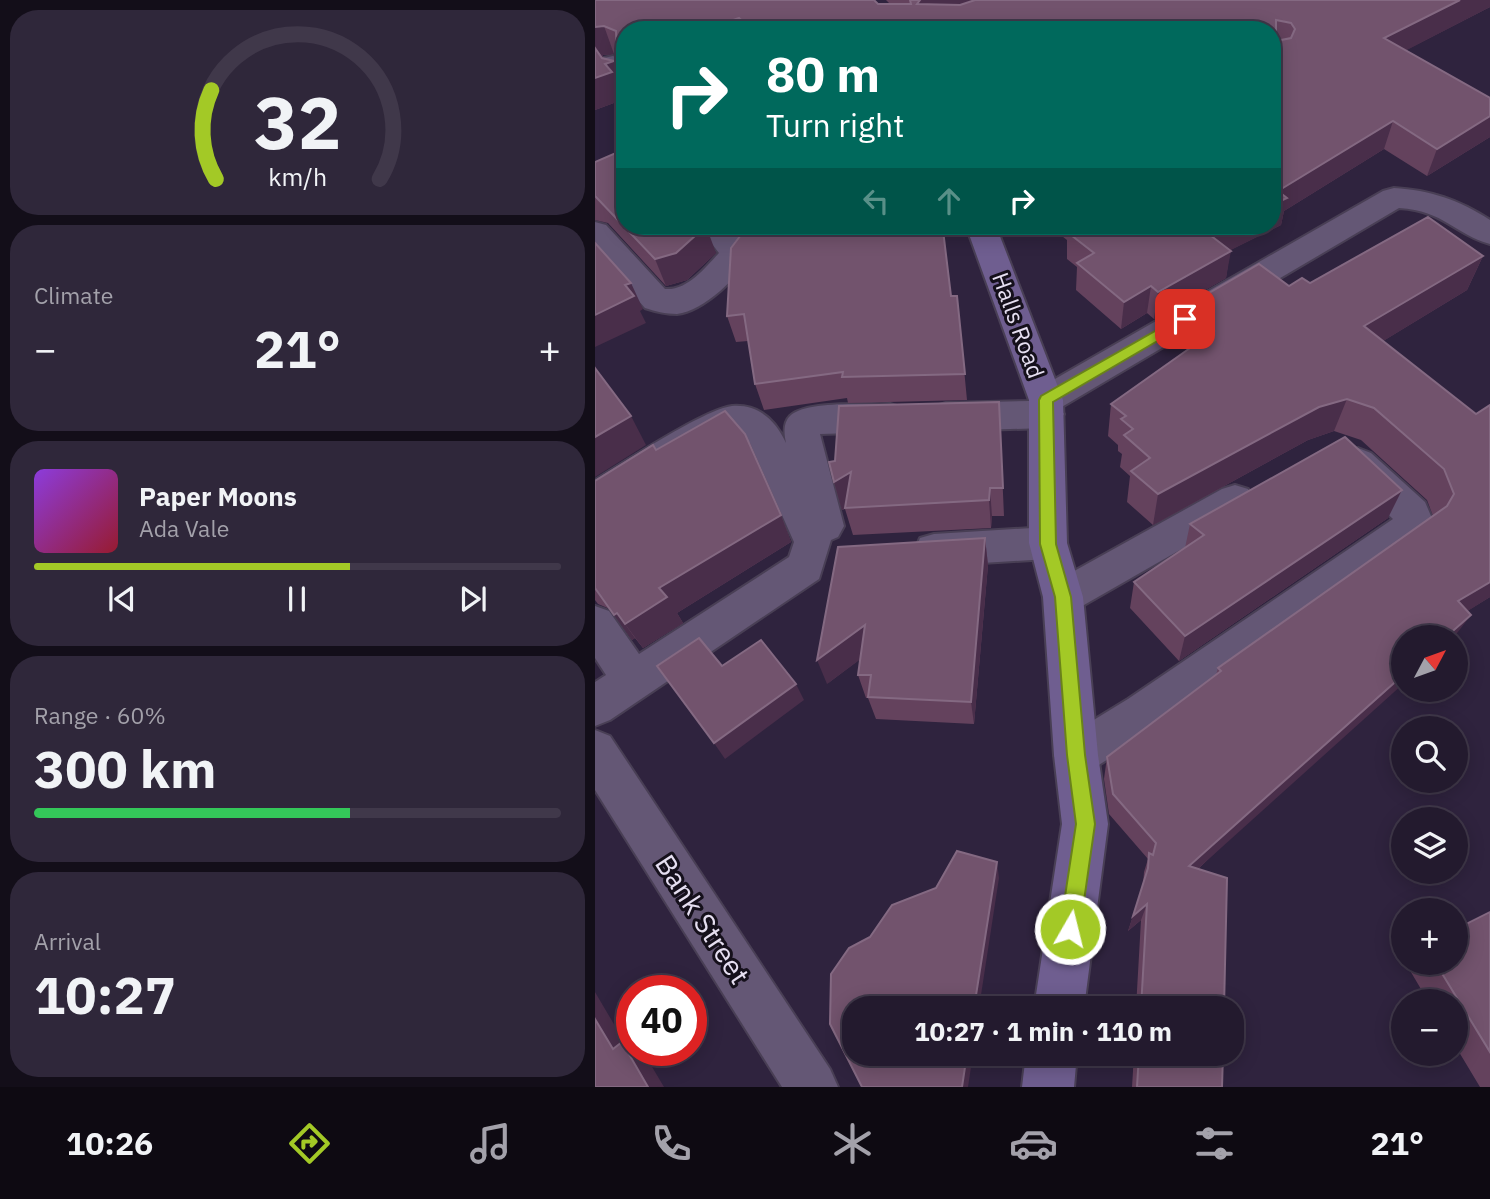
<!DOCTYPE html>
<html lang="en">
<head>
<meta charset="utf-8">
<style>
  :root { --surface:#231a2e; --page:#2f273a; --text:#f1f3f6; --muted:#a3a1aa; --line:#40384a; --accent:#a3c926 }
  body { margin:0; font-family:"IBM Plex Sans",sans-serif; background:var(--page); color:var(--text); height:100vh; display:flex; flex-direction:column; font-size:26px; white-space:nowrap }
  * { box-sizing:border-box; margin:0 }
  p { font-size:23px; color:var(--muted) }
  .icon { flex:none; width:38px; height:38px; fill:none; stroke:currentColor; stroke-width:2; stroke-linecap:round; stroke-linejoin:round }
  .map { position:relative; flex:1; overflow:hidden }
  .sheet { display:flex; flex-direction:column; gap:10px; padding:10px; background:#130e19; width:595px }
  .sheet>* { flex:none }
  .top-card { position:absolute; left:21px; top:21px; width:665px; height:214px; border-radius:28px; box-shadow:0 4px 18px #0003,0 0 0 2px var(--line); background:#00695c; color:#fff; overflow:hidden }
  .needle { width:46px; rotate:49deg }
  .controls { position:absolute; left:796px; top:625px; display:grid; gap:14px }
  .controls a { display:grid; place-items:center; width:77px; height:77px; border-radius:50%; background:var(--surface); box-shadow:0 4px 18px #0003,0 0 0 2px var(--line); font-size:35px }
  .speed { position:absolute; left:21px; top:975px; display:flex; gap:14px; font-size:35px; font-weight:700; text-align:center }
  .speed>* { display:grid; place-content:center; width:91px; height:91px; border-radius:50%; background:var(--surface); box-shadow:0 4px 18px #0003,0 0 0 2px var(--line); line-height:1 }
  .speed .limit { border:10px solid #d22; background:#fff; color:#111 }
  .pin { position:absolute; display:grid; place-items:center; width:60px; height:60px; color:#fff; margin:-30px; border-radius:14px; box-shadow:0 4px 10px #0006 }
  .me { position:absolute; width:77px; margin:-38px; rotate:8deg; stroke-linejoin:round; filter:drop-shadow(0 0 5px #0008) }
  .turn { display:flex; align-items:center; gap:24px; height:147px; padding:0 35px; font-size:32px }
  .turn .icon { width:91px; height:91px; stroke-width:2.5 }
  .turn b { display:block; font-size:49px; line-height:60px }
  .lanes { display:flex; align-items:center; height:66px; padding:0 35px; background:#0003; justify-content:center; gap:35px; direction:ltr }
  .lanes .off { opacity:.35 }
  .big { font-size:52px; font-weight:800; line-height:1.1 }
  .sheet .widget { flex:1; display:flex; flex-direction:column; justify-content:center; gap:10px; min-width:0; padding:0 24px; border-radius:28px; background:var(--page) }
  .sheet .dial { align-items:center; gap:0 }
  .dial svg { height:182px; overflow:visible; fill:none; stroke:var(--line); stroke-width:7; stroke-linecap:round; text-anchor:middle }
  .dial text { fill:var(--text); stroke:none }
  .song { display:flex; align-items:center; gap:21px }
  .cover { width:84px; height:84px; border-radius:10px; background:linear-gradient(135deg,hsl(270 70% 55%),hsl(350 70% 35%)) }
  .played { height:7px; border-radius:4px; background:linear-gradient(90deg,var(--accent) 60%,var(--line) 60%) }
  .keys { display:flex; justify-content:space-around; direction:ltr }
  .heat { display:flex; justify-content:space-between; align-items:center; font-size:38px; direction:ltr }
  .charge { height:10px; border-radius:5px; background:linear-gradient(90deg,#34c759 60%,var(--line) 0) }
  .trip { position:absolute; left:247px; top:996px; width:402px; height:70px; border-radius:28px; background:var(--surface); box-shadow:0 4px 18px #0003,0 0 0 2px var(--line); font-weight:800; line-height:70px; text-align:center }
  .tab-bar { display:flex; height:112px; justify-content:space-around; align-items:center; background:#0e0a12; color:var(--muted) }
  .tab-bar .icon { width:49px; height:49px }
  .tab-bar .active { color:var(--accent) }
  .tab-bar b { font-size:32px; color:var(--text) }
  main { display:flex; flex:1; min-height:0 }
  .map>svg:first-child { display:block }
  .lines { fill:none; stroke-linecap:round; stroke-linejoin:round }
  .street-casing { stroke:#493f55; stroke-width:4 }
  .secondary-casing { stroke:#493f55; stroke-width:4 }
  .street { fill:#645775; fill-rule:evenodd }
  .secondary { fill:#6f5e90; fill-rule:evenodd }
  .wall { fill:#64425d }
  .shaded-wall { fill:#492e4a }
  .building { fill:#72536d; stroke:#846982; stroke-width:2; fill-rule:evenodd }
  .route { fill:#a3c926; stroke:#6a8319; stroke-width:2 }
  .labels { text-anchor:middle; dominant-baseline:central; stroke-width:6; stroke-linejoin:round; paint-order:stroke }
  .street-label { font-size:23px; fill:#e6dff1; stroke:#15101b }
  .near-street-label { font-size:28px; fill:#e6dff1; stroke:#15101b }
</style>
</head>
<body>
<main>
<section class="sheet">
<div class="widget dial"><svg viewBox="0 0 100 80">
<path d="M14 69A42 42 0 1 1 86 69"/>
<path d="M14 69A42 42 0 0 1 12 30" stroke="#a3c926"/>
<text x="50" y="56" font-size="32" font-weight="700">32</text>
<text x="50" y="72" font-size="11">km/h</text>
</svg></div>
<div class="widget"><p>Climate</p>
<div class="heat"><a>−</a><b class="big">21°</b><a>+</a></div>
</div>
<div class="widget">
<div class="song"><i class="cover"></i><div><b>Paper Moons</b><p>Ada Vale</p></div></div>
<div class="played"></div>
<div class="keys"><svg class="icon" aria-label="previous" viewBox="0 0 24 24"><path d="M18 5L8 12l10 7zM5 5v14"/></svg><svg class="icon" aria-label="pause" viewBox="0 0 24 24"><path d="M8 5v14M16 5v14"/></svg><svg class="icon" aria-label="next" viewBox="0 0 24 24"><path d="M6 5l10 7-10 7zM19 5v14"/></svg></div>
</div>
<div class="widget"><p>Range · 60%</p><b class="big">300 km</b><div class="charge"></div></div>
<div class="widget"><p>Arrival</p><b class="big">10:27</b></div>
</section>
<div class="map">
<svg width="895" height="1087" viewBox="0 0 895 1087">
  <rect width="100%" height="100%" fill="#2f233e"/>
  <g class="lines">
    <g class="street-casing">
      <g id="street">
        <path d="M 18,56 L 30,61 L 30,86 L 20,84 L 5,64 L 9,58 Z"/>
        <path d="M 799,188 C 835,190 864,200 895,220 L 895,244 C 859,234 850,211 804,208 L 465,408 L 469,414 L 463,424 L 451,428 L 351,431 L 338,427 L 333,417 L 338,407 L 351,403 L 434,401 L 439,391 L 788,191 Z"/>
        <path d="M 0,222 L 11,225 L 70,289 C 92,291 110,268 124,253 L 103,226 L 135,226 L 158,254 C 144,276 109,311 82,314 C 71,314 59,311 50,308 L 0,252 Z"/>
        <path d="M 295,404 L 308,408 L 313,418 L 308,428 L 295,432 L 225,434 L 249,526 L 243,537 L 236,540 L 224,579 L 15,720 L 0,726 L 0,682 L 11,675 L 0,658 L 0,606 L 14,611 L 44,654 L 194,557 L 199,542 L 155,443 C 151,439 147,434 141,434 C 125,435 34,496 13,509 L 0,513 L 0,480 C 28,463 110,409 137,406 C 164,404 181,421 191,443 C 189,434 188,423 195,416 C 211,400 273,405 295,404 Z"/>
        <path d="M 763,448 L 776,453 L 830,502 L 839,523 L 833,534 L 563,727 L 496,770 L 481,776 L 466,770 L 459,755 L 466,740 L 533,699 L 798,519 L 750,473 L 745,463 L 750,453 Z"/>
        <path d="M 640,485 L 653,489 L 659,500 L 653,511 L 482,609 L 468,614 L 454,609 L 448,597 L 454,585 L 627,489 Z"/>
        <path d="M 453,527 L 467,532 L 472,543 L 467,554 L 453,559 L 339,566 L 325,562 L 320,550 L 325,538 L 339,534 Z"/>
        <path d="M 0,730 L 15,736 L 235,1069 L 243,1087 L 187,1087 L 0,790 Z"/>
      </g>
    </g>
    <g class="secondary-casing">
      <g id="secondary">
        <path d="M 371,226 L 401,226 L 468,400 L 472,543 L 488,597 L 503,755 L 513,824 L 489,1008 L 439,1008 L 467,824 L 459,755 L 448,597 L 434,543 L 434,400 Z"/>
        <path d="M 431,1054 L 482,1054 L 479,1087 L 427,1087 Z"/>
      </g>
    </g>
    <use href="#street" class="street"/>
    <use href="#secondary" class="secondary"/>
  </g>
  <g class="wall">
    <path d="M 0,0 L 283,4 L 295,4 L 291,0 L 895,0 L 895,7 L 811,50 L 895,98 L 895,137 L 832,176 L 789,149 L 689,211 L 686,225 L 635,250 L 631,278 L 559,319 L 552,313 L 526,329 L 481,290 L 482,267 L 472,259 L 472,240 L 454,226 L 677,226 L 677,30 L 30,30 L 30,82 L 22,60 L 21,55 L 19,54 L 8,55 L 7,58 L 19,61 L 29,89 L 24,90 L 27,100 L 0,110 Z"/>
    <path d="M 0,162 L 121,253 L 92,280 L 71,286 L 13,223 L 0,220 Z"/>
    <path d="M 137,226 L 344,226 L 356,296 L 362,296 L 372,400 L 253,403 L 252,398 L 169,410 L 160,384 L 153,341 L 141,342 L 132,316 L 145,236 Z"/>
    <path d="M 888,256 L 872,290 L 788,341 L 881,414 L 895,597 L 872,611 L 603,869 L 629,1008 L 541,1008 L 546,920 L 533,931 L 548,886 L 549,872 L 553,859 L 514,814 L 509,779 L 512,757 L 621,675 L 623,668 L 838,516 L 832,500 L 766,440 L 739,431 L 713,440 L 558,525 L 532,502 L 535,476 L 525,467 L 527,454 L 523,451 L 523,445 L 513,436 L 516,404 L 594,349 L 584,341 L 590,307 L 694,286 L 715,283 Z"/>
    <path d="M 404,402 L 409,516 L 397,516 L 396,528 L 258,535 L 250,509 L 247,510 L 239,482 L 240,461 Z"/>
    <path d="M 61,450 L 186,515 L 196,542 L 82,613 L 88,623 L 48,648 L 40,638 L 37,640 L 15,609 L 3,604 L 0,600 L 0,481 Z"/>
    <path d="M 793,518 L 584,661 L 535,608 L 539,582 L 590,548 L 595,524 Z"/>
    <path d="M 390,538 L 393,565 L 379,724 L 281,719 L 273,698 L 271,698 L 263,675 L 265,659 L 232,684 Z"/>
    <path d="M 895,912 L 895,1087 L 885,1087 L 861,1047 L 861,1001 L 833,1001 L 810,962 L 861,962 Z"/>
    <path d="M 539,1054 L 628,1054 L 627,1087 L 537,1087 Z"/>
  </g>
  <g class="shaded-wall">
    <path d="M 325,0 L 398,0 L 330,23 L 322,4 Z"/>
    <path d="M 865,0 L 895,0 L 895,7 L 781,66 L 789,38 Z"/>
    <path d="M 144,18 L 147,30 L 111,30 Z"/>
    <path d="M 9,26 L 19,54 L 8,55 L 3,66 L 0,58 L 0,27 Z"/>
    <path d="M 30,57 L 30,82 L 22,60 Z"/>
    <path d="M 19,61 L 29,89 L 24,90 L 27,100 L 0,110 L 0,78 L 10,64 Z"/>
    <path d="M 895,116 L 895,137 L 832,176 L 842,149 Z"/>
    <path d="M 798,121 L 789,149 L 689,211 L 686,225 L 610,263 L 615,235 L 635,226 L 677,226 L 677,205 L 683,191 Z"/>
    <path d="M 111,226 L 121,253 L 92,280 L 71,286 L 60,259 Z"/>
    <path d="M 636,251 L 631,278 L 559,319 L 563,292 Z"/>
    <path d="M 888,256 L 872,290 L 757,360 L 769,326 Z"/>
    <path d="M 36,283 L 48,309 L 45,311 L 51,323 L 0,347 L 0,315 L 30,285 Z"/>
    <path d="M 556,286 L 552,313 L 526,329 L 529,302 Z"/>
    <path d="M 752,399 L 739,431 L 713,440 L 558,525 L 563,494 L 724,407 Z"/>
    <path d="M 36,416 L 51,445 L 0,477 L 0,437 Z"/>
    <path d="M 256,472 L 264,500 L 247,510 L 239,482 Z"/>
    <path d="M 395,488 L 397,516 L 396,528 L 394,500 Z"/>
    <path d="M 807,490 L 793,518 L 584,661 L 590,636 Z"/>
    <path d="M 186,515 L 196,542 L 82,613 L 88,623 L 48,648 L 30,624 L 64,588 Z"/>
    <path d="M 390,538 L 393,565 L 379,724 L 376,702 Z"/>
    <path d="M 895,582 L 895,597 L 844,629 L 863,601 Z"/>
    <path d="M 22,613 L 40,638 L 37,640 L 19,615 Z"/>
    <path d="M 876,615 L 859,637 L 851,637 Z"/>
    <path d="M 270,625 L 278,650 L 232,684 L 222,660 Z"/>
    <path d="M 808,675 L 808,684 L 586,884 L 594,866 Z"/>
    <path d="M 201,684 L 209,700 L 130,759 L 119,743 Z"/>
    <path d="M 402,862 L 404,878 L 384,1008 L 379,1008 Z"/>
    <path d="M 552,904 L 546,920 L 533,931 L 538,916 Z"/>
    <path d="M 0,992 L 30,1043 L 37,1046 L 37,1050 L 47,1050 L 69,1087 L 53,1087 L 18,1049 L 0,1019 Z"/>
    <path d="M 372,1054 L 378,1054 L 373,1087 L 367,1087 Z"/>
  </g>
  <g class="building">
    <path d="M 0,0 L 279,0 L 283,4 L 316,4 L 315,0 L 325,0 L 322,4 L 365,5 L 380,0 L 865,0 L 789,38 L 895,98 L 895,116 L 842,149 L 798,121 L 683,191 L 692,198 L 677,205 L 677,30 L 157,30 L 144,18 L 111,30 L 30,30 L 30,57 L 22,60 L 21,31 L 9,26 L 0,27 ZM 681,20 L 696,23 L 700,29 L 696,38 L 681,41 Z"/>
    <path d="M 0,48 L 7,58 L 19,61 L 10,64 L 17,72 L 0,78 Z"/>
    <path d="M 30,149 L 30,226 L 111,226 L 81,253 L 60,259 L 0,196 L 0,162 Z"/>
    <path d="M 833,217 L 888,256 L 769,326 L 881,414 L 895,405 L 895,582 L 863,601 L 876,615 L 851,637 L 808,637 L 808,675 L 594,866 L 632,878 L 629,1008 L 546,1008 L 552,904 L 538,916 L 553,868 L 554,853 L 558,855 L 561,843 L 518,794 L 512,757 L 626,671 L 623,668 L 852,506 L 859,494 L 849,469 L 779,408 L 752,399 L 724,407 L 563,494 L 536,471 L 555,458 L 529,435 L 538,429 L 526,419 L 531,416 L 516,404 L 619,331 L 590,307 L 664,264 L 694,286 L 707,278 L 715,283 Z"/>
    <path d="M 152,226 L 344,226 L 344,232 L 348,230 L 356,296 L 362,296 L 370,374 L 247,377 L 248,372 L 160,384 L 149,314 L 132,316 L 136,248 L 152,227 Z"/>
    <path d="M 483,226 L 635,226 L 615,235 L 636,251 L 563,292 L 556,286 L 529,302 L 482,263 L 499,253 L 472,232 Z"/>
    <path d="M 0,243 L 36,283 L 30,285 L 39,296 L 0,315 Z"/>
    <path d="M 0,368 L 36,416 L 0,437 Z"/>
    <path d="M 404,402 L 408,488 L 395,488 L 394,500 L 250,508 L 256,472 L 239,482 L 234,462 L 240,461 L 244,406 Z"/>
    <path d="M 130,411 L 150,434 L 186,515 L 64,588 L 72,597 L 30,624 L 22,613 L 19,615 L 0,588 L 0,481 L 58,445 L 61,450 Z"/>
    <path d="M 750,437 L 807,490 L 590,636 L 539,582 L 609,535 L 595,524 Z"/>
    <path d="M 390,538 L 376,702 L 273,697 L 276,675 L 263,675 L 270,625 L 222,660 L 243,547 Z"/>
    <path d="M 104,638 L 127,666 L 166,640 L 201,684 L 119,743 L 62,666 Z"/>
    <path d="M 362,851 L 402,862 L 379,1008 L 259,1008 L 259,1054 L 372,1054 L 367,1087 L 267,1087 L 235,1024 L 236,974 L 254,948 L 275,937 L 297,905 L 341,888 Z"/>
    <path d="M 895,912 L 895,1052 L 840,962 L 861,962 L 861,929 Z"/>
    <path d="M 0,1019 L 18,1049 L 27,1042 L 53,1087 L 0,1087 Z"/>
    <path d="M 544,1054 L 628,1054 L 627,1087 L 542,1087 Z"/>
  </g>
  <path class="route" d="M 590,314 L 597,319 L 595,322 L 458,402 L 461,544 L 476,597 L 490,755 L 500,824 L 485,929 L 482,936 L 475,939 L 468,936 L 465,929 L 481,824 L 472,755 L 460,597 L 445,544 L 444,400 L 446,396 Z"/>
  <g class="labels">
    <g class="street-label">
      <text transform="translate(424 325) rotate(70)">Halls Road</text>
    </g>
    <g class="near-street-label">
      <text transform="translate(108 919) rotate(57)">Bank Street</text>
    </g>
  </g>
</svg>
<div class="controls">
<a><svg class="needle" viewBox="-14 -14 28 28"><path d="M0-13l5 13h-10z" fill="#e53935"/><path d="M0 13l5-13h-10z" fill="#a3a1aa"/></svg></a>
<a><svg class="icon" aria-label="search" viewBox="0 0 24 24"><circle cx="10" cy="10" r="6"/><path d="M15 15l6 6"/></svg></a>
<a><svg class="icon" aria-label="layers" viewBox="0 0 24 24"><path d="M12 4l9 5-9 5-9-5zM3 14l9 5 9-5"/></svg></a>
<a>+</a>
<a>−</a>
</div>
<div class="speed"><div class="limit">40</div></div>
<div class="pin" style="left:590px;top:319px;background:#d93025"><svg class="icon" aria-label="arrive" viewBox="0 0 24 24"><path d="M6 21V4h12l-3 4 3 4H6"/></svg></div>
<svg class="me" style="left:475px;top:929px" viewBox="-20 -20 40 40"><circle r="17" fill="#a3c926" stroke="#fff" stroke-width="3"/><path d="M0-11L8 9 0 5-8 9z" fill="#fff"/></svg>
<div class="trip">10:27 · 1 min · 110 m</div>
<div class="top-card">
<div class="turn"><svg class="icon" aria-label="right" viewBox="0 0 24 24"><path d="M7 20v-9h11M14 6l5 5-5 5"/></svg><div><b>80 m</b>Turn right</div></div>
<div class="lanes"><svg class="icon off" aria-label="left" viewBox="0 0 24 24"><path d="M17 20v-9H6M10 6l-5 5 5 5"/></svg><svg class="icon off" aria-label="ahead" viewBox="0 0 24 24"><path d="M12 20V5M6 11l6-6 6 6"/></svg><svg class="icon" aria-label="right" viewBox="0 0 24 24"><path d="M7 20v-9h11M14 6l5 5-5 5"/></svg></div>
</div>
</div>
</main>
<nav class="tab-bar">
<b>10:26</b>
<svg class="icon active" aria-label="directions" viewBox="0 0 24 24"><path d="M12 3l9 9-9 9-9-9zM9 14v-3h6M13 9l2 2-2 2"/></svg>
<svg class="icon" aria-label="music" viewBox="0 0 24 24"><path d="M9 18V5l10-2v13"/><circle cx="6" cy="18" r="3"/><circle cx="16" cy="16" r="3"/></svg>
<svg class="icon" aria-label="phone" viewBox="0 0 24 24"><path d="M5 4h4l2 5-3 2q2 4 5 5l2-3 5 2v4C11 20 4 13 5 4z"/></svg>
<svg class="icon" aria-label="climate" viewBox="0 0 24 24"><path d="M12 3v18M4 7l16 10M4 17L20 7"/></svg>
<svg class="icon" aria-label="car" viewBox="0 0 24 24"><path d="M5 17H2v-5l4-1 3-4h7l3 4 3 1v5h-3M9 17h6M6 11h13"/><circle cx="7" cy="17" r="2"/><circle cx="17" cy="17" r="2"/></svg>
<svg class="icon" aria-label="filters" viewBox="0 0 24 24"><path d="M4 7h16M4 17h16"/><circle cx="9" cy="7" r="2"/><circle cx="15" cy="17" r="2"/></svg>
<b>21°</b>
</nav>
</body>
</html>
